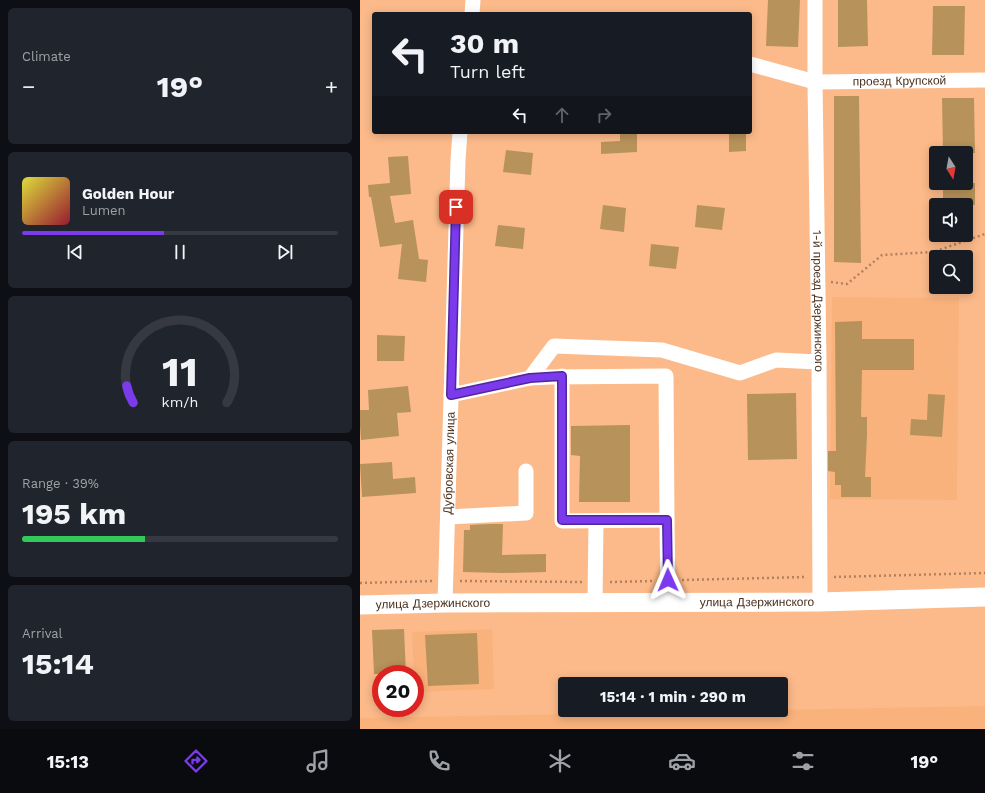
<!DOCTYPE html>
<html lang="en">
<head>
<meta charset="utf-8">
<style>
  :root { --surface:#171b24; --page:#20242c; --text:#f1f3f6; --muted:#9ea1a6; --line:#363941; --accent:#7c3aed }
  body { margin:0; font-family:"Work Sans",sans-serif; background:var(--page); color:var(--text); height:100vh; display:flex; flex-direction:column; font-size:15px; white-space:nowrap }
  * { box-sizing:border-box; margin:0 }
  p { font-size:13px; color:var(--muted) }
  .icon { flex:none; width:22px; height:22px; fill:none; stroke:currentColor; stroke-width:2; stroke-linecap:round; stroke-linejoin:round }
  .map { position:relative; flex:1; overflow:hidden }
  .sheet { display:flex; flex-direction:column; gap:8px; padding:8px; background:#0d0f14; width:360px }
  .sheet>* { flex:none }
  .banner { position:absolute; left:12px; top:12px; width:380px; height:122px; border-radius:4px; box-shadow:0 2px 10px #0003; background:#171b24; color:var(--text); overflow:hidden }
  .needle { width:26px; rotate:169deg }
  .controls { position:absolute; left:569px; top:146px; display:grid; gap:8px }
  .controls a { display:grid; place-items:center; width:44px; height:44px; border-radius:4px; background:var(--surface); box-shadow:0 2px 10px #0003; font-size:20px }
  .speed { position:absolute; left:12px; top:665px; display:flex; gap:8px; font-size:20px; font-weight:700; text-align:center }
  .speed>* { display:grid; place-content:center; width:52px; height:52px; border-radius:50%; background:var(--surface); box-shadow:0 2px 10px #0003; line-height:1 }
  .speed .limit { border:6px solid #d22; background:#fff; color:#111 }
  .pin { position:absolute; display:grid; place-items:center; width:34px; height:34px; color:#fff; margin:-17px; border-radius:8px; box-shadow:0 2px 6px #0006 }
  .me { position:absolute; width:44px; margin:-22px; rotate:359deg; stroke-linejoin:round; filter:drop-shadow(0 0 3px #0008) }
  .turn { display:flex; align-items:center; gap:14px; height:84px; padding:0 12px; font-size:18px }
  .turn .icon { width:52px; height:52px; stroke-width:2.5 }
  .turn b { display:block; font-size:28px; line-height:34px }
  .lanes { display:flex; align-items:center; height:38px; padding:0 12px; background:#0003; justify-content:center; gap:20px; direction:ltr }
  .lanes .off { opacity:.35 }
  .big { font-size:30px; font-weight:700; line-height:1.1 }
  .sheet .widget { flex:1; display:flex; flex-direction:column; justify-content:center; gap:6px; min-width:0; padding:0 14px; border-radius:6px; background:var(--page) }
  .sheet .dial { align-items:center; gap:0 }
  .dial svg { height:104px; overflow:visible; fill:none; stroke:var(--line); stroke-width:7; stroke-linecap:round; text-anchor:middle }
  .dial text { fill:var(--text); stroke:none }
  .song { display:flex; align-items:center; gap:12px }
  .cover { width:48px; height:48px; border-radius:6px; background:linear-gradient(135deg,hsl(60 70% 55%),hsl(350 70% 35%)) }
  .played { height:4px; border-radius:2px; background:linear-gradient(90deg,var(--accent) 45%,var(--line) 45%) }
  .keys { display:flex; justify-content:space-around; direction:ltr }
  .heat { display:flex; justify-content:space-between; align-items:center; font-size:22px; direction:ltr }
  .charge { height:6px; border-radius:3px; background:linear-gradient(90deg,#34c759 39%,var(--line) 0) }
  .trip { position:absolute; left:198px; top:677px; width:230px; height:40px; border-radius:4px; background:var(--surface); box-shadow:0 2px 10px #0003; font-weight:700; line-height:40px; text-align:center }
  .tabs { display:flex; height:64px; justify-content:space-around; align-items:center; background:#090b0e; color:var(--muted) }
  .tabs .icon { width:28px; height:28px }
  .tabs .active { color:var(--accent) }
  .tabs b { font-size:18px; color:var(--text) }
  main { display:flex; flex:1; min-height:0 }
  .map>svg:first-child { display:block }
  .built { fill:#f9b27c }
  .building { fill:#b7925a }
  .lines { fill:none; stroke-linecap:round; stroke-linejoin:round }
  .path { stroke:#b3815d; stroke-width:2.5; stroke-dasharray:2 3; stroke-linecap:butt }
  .minor { stroke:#fff; stroke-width:15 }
  .major { stroke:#fff; stroke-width:19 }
  .route-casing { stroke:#51269a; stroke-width:10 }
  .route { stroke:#7c3aed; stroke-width:7 }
  .labels { text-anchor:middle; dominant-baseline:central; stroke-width:3; stroke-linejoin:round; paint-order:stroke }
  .street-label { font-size:12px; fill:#4b311d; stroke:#fcba8a }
</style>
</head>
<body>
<main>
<section class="sheet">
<div class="widget"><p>Climate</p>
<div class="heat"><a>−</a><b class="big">19°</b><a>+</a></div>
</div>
<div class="widget">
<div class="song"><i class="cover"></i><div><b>Golden Hour</b><p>Lumen</p></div></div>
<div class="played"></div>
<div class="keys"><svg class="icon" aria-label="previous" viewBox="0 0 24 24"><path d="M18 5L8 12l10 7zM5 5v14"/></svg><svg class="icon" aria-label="pause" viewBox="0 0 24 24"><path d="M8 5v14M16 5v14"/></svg><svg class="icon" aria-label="next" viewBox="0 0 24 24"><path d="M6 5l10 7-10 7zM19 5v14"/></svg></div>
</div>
<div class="widget dial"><svg viewBox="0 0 100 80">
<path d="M14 69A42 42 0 1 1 86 69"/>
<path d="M14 69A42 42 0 0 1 9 56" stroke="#7c3aed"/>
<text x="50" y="56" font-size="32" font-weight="700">11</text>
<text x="50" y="72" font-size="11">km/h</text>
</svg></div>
<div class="widget"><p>Range · 39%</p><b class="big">195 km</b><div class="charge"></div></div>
<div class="widget"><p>Arrival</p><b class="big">15:14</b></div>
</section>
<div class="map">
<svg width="625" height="729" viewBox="0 0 625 729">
  <rect width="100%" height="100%" fill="#fcba8a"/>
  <g class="built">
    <path d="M 472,297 L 599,298 L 597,500 L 470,499 Z"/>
    <path d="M 132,629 L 134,689 L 55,692 L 55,674 L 54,674 L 52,632 Z"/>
    <path d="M 625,706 L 625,729 L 0,729 L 0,718 Z"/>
  </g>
  <g class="building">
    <path d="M 408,0 L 440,0 L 438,47 L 406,46 Z"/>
    <path d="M 478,0 L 507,0 L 508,46 L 478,47 Z"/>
    <path d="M 573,6 L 605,6 L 604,55 L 572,55 Z"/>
    <path d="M 474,96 L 499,96 L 501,263 L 474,262 Z"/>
    <path d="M 582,98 L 614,98 L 615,153 L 583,153 Z"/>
    <path d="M 260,132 L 277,132 L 277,152 L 241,154 L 241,142 L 260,141 Z"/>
    <path d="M 369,132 L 386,132 L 386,151 L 369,152 Z"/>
    <path d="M 146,150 L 173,153 L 171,175 L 143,172 Z"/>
    <path d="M 48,156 L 51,194 L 30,196 L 35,223 L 53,220 L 59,259 L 68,260 L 66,282 L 38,279 L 42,244 L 20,247 L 11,197 L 9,197 L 8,185 L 30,183 L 28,157 Z"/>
    <rect x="583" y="183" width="32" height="22"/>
    <path d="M 243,205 L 266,208 L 264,232 L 240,229 Z"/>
    <path d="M 337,205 L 365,208 L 362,230 L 335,227 Z"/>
    <path d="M 138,225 L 165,228 L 163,249 L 135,246 Z"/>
    <path d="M 291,244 L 319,247 L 316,269 L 289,266 Z"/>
    <path d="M 502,321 L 502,339 L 554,339 L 554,370 L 502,370 L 501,417 L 507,417 L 507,435 L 505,477 L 511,477 L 511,497 L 481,497 L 481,485 L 475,485 L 475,472 L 468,471 L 468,451 L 476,451 L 475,322 Z"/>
    <path d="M 17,335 L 45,336 L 44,361 L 17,361 Z"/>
    <path d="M 48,386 L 51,412 L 37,413 L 39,436 L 1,440 L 0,426 L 0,410 L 9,410 L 8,390 Z"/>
    <path d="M 436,393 L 437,459 L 388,460 L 387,394 Z"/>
    <path d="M 568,394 L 585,395 L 582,437 L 550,435 L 551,419 L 567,420 Z"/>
    <path d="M 270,425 L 270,502 L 219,502 L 220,456 L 211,455 L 211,426 Z"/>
    <path d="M 32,462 L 33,479 L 55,477 L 56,493 L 2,497 L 0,464 Z"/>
    <path d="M 129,524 L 143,524 L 142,555 L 186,554 L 186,572 L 143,573 L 103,572 L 104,530 L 110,530 L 110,525 Z"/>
    <path d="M 44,629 L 46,674 L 14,674 L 12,630 Z"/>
    <path d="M 117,633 L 119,684 L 68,686 L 65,635 Z"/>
  </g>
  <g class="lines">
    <g class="path">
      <path d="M 471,282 L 487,284 L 522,255 L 573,252 L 625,234"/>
      <path d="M 474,577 L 625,573"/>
      <path d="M 322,580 L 447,577"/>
      <path d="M 100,581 L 223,582"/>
      <path d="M 250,582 L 295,581"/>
      <path d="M 0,583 L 73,581"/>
    </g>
    <g class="minor">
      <path id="s1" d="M 455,0 L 455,82 L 459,362 L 460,602"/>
      <path d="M 112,14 L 113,0"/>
      <path id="s2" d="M 390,64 L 455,82 L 625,80"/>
      <path d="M 170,378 L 190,377 L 306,376 L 307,520 L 202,521 L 202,376"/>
      <path d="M 91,395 L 170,378 L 194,346 L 302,350 L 380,373 L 416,360 L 459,362"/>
      <path d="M 88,517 L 166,513 L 166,471"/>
      <path d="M 307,520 L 308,602"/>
      <path d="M 235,602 L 236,521"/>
      <path id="s3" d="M 85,603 L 98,160 L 100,132"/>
    </g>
    <path class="major" id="s4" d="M 0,605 L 85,603 L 460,602 L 625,597"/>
  </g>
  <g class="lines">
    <g class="route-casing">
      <path id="route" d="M 96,207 L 91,395 L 170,378 L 202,376 L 202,520 L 307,520 L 308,580"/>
    </g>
    <use href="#route" class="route"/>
  </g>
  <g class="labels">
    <g class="street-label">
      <text stroke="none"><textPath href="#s2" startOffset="152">проезд Крупской</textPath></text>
      <text stroke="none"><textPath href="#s1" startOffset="301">1-й проезд Дзержинского</textPath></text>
      <text stroke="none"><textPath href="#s3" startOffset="140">Дубровская улица</textPath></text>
      <text stroke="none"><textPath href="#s4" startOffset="397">улица Дзержинского</textPath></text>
      <text stroke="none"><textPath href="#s4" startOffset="73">улица Дзержинского</textPath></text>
    </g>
  </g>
</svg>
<div class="controls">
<a><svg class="needle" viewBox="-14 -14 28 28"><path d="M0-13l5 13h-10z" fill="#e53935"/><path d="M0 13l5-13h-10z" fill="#9ea1a6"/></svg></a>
<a><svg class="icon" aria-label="sound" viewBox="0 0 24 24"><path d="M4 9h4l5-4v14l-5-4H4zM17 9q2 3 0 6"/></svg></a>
<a><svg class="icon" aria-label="search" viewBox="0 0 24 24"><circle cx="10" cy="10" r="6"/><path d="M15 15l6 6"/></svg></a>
</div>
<div class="speed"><div class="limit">20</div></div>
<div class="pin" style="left:96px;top:207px;background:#d93025"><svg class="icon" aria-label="arrive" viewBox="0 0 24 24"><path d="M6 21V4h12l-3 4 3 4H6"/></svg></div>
<svg class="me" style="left:308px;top:580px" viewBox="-20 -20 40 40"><path d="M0-17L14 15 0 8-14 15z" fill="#7c3aed" stroke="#fff" stroke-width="4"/></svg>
<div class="trip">15:14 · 1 min · 290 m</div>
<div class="banner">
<div class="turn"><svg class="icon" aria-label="left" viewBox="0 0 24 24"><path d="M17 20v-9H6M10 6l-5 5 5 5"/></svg><div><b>30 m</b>Turn left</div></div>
<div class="lanes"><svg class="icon" aria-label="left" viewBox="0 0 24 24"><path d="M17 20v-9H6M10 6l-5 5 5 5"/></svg><svg class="icon off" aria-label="ahead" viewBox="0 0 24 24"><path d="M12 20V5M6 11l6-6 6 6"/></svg><svg class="icon off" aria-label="right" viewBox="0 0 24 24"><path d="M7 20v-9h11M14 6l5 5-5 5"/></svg></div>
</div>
</div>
</main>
<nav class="tabs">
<b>15:13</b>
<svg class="icon active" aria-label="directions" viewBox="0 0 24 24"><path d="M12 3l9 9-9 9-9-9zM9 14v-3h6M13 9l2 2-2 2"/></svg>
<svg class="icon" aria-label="music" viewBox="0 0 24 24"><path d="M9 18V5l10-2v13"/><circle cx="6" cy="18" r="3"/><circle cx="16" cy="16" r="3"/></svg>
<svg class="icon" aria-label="phone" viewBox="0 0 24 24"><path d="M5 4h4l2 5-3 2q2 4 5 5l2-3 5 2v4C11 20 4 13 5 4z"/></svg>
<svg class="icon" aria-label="climate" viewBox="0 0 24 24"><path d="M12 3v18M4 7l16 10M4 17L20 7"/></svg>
<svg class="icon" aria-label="car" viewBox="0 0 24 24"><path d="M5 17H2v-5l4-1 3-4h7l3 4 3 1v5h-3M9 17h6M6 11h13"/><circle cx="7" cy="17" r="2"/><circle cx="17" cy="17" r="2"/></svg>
<svg class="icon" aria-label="filters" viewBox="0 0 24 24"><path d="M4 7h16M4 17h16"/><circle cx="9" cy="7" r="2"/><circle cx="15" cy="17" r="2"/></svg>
<b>19°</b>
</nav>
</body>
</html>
